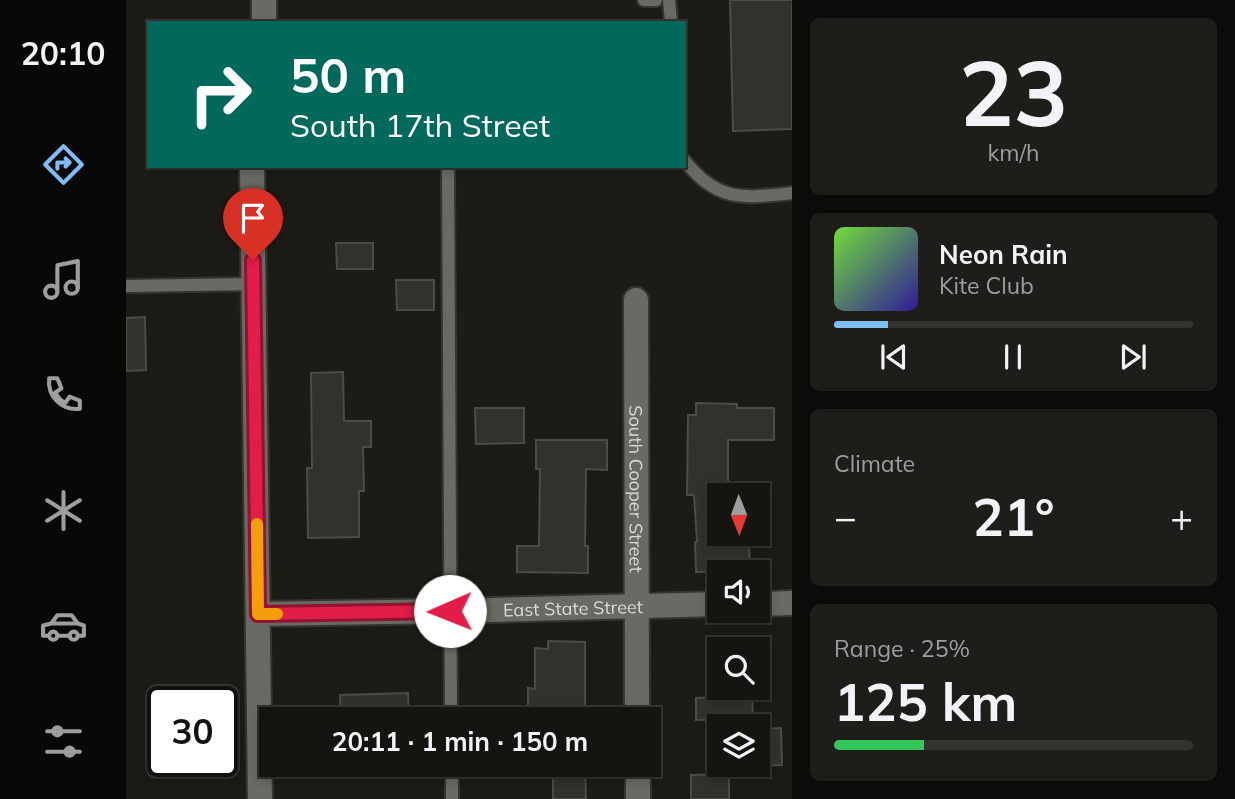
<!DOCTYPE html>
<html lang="en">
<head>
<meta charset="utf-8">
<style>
  :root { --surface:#151410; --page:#1e1d19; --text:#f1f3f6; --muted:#9d9e9f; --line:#343330; --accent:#7ebdf9 }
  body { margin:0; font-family:Mulish,sans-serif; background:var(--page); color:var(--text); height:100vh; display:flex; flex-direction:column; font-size:26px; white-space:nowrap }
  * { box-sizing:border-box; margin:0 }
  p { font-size:23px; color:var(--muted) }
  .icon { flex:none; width:38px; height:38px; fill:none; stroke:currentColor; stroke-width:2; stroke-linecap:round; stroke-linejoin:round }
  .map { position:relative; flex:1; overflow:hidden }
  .panel { display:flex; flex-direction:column; gap:18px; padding:18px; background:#0c0b09; width:443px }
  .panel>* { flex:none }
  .top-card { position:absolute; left:21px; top:21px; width:539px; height:147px; border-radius:0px; box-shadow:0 4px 10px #0003,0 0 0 2px var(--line); background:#00695c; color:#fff; overflow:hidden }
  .needle { width:46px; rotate:179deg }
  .fabs { position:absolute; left:581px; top:483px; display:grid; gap:14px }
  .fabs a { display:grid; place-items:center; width:63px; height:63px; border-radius:0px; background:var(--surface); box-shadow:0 4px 10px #0003,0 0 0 2px var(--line); font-size:35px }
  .speed { position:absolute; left:21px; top:686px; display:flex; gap:14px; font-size:35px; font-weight:700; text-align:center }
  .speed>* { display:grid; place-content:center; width:91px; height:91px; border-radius:50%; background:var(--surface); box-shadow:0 4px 10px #0003,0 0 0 2px var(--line); line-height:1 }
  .speed .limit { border:4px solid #111; border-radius:10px; background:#fff; color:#111 }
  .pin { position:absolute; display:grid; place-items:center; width:60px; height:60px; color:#fff; margin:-72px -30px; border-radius:50% 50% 50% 0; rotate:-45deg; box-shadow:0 0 7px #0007 }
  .pin .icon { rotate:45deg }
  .me { position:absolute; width:77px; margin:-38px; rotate:269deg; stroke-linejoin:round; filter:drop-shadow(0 0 5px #0008) }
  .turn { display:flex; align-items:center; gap:24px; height:147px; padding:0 28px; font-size:32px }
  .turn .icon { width:91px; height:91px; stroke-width:2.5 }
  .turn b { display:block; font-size:49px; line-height:60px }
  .big { font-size:52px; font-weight:700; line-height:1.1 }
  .panel .tile { flex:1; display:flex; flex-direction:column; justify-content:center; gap:10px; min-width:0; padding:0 24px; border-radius:10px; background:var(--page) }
  .panel .dial { align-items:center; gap:0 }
  .dial b { font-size:91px; line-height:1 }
  .song { display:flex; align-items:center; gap:21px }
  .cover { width:84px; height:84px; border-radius:10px; background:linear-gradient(135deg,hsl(100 70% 55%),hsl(250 70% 35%)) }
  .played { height:7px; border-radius:4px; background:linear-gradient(90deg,var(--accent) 15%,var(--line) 15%) }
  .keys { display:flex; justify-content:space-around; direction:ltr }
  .heat { display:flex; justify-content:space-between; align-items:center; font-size:38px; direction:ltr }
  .charge { height:10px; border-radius:5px; background:linear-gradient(90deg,#34c759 25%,var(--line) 0) }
  .trip { position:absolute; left:133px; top:707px; width:402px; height:70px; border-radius:0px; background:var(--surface); box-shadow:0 4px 10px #0003,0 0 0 2px var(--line); font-weight:700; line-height:70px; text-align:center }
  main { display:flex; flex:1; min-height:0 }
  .dock { display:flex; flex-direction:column; width:126px; justify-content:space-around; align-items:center; background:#080806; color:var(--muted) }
  .dock .icon { width:49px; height:49px }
  .dock .current { color:var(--accent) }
  .dock b { font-size:32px; color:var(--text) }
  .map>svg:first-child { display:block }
  .building { fill:#32312c; stroke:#4c4c45; stroke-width:2 }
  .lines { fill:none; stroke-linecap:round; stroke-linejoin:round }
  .service-casing { stroke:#353532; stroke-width:16 }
  .minor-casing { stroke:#353532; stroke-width:28 }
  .service { stroke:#6a6963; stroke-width:12 }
  .minor { stroke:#6a6963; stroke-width:24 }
  .route-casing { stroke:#92132f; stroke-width:18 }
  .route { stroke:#e11d48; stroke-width:12 }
  .slow { stroke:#f59e0b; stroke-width:12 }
  .labels { text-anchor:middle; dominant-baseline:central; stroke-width:7; stroke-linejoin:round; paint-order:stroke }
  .street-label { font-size:18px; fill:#dbdbd7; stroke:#1c1b16 }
</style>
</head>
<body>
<main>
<nav class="dock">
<b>20:10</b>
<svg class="icon current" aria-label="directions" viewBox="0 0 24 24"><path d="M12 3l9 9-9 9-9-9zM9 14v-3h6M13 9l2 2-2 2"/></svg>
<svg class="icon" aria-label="music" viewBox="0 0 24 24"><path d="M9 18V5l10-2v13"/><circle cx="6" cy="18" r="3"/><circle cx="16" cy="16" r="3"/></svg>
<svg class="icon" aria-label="phone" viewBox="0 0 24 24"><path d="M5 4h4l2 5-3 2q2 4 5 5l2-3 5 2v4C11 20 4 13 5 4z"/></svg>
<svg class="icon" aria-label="climate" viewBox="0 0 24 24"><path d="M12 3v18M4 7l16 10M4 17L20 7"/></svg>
<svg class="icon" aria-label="car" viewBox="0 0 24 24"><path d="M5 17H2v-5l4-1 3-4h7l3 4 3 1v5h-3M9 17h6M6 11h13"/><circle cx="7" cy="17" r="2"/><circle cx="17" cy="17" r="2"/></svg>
<svg class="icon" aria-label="filters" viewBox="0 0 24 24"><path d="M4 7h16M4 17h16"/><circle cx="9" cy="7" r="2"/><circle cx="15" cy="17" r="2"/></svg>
</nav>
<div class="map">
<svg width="667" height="799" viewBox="0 0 667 799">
  <rect width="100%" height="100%" fill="#1c1b16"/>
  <g class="building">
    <path d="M 604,0 L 666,0 L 666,129 L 607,131 Z"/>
    <path d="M 210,243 L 247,243 L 247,269 L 211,269 Z"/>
    <path d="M 270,280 L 308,280 L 308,310 L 271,310 Z"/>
    <path d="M 19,317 L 20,370 L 0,371 L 0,318 Z"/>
    <path d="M 217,372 L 218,421 L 245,421 L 245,447 L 237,447 L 238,491 L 233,491 L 233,537 L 182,538 L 181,468 L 186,468 L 185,373 Z"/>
    <path d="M 570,403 L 611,404 L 611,408 L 648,408 L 648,440 L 602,440 L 602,495 L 593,495 L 593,542 L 623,541 L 624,570 L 570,572 L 569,542 L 571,542 L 568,495 L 561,495 L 562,415 L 570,415 Z"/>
    <path d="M 349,408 L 398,408 L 398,443 L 350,444 Z"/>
    <path d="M 410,440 L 481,440 L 481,470 L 460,469 L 459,546 L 462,546 L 462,573 L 391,572 L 391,546 L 413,546 L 414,469 L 410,469 Z"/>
    <path d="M 422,641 L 459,642 L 459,718 L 402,717 L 402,688 L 409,689 L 409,648 L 422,649 Z"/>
    <path d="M 596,688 L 626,688 L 627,719 L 570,720 L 570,698 L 596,697 Z"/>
    <path d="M 282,693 L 283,719 L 215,719 L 214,695 Z"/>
    <path d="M 655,728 L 656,765 L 632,766 L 632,729 Z"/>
    <path d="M 427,765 L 459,765 L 460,799 L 427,799 Z"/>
    <path d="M 603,774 L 603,799 L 565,799 L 565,775 Z"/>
  </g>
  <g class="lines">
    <g class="service-casing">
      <g id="service">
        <path d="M 518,0 L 530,0"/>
        <path d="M 543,0 L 545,23"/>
        <path d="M 558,160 C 592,203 617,198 667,193"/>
        <path d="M 322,166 L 325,719"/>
        <path d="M 0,286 L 127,284"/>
        <path d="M 326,765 L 326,799"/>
      </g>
    </g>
    <g class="minor-casing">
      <g id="minor">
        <path d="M 138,23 L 138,0"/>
        <path d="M 126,166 L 134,799"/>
        <path id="s1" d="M 510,300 L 511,719"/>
        <path d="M 632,604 L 667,603"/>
        <path id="s2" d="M 132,614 L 324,611 L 593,604"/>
        <path d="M 512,765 L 512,799"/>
      </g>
    </g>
    <use href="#service" class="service"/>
    <use href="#minor" class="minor"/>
  </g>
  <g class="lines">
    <g class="route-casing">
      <path id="route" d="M 127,260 L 132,614 L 324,611"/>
    </g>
    <use href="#route" class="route"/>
    <path class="slow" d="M 131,524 L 132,614 L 151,614"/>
  </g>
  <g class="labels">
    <g class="street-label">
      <text stroke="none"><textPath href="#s1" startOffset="189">South Cooper Street</textPath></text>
      <text stroke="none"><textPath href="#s2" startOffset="315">East State Street</textPath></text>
    </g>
  </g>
</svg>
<div class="fabs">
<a><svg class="needle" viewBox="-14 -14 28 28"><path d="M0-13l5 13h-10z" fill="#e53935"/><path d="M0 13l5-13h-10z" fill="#9d9e9f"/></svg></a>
<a><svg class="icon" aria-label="sound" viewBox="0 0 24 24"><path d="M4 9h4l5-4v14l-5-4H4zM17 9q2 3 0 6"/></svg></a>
<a><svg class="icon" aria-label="search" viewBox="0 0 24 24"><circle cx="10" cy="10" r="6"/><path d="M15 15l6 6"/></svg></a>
<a><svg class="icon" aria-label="layers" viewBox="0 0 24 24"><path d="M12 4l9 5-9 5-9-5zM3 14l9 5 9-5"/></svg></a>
</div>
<div class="speed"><div class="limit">30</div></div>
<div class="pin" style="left:127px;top:260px;background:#d93025"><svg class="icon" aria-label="arrive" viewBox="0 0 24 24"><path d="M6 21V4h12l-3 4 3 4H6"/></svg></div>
<svg class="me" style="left:324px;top:611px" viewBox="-20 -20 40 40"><circle r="19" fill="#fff"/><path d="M0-13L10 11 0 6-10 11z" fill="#e11d48"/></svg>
<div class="trip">20:11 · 1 min · 150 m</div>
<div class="top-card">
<div class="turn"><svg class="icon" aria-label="right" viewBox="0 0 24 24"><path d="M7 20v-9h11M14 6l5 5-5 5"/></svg><div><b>50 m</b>South 17th Street</div></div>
</div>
</div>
<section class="panel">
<div class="tile dial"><b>23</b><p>km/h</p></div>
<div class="tile">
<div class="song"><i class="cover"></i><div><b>Neon Rain</b><p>Kite Club</p></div></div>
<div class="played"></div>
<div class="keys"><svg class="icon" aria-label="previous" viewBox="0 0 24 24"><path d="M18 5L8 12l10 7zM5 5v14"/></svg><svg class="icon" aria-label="pause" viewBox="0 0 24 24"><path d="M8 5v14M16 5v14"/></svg><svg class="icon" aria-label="next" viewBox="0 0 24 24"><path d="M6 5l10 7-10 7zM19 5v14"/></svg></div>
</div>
<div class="tile"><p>Climate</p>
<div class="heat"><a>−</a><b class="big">21°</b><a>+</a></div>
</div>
<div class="tile"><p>Range · 25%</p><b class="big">125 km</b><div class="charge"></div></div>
</section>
</main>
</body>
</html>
